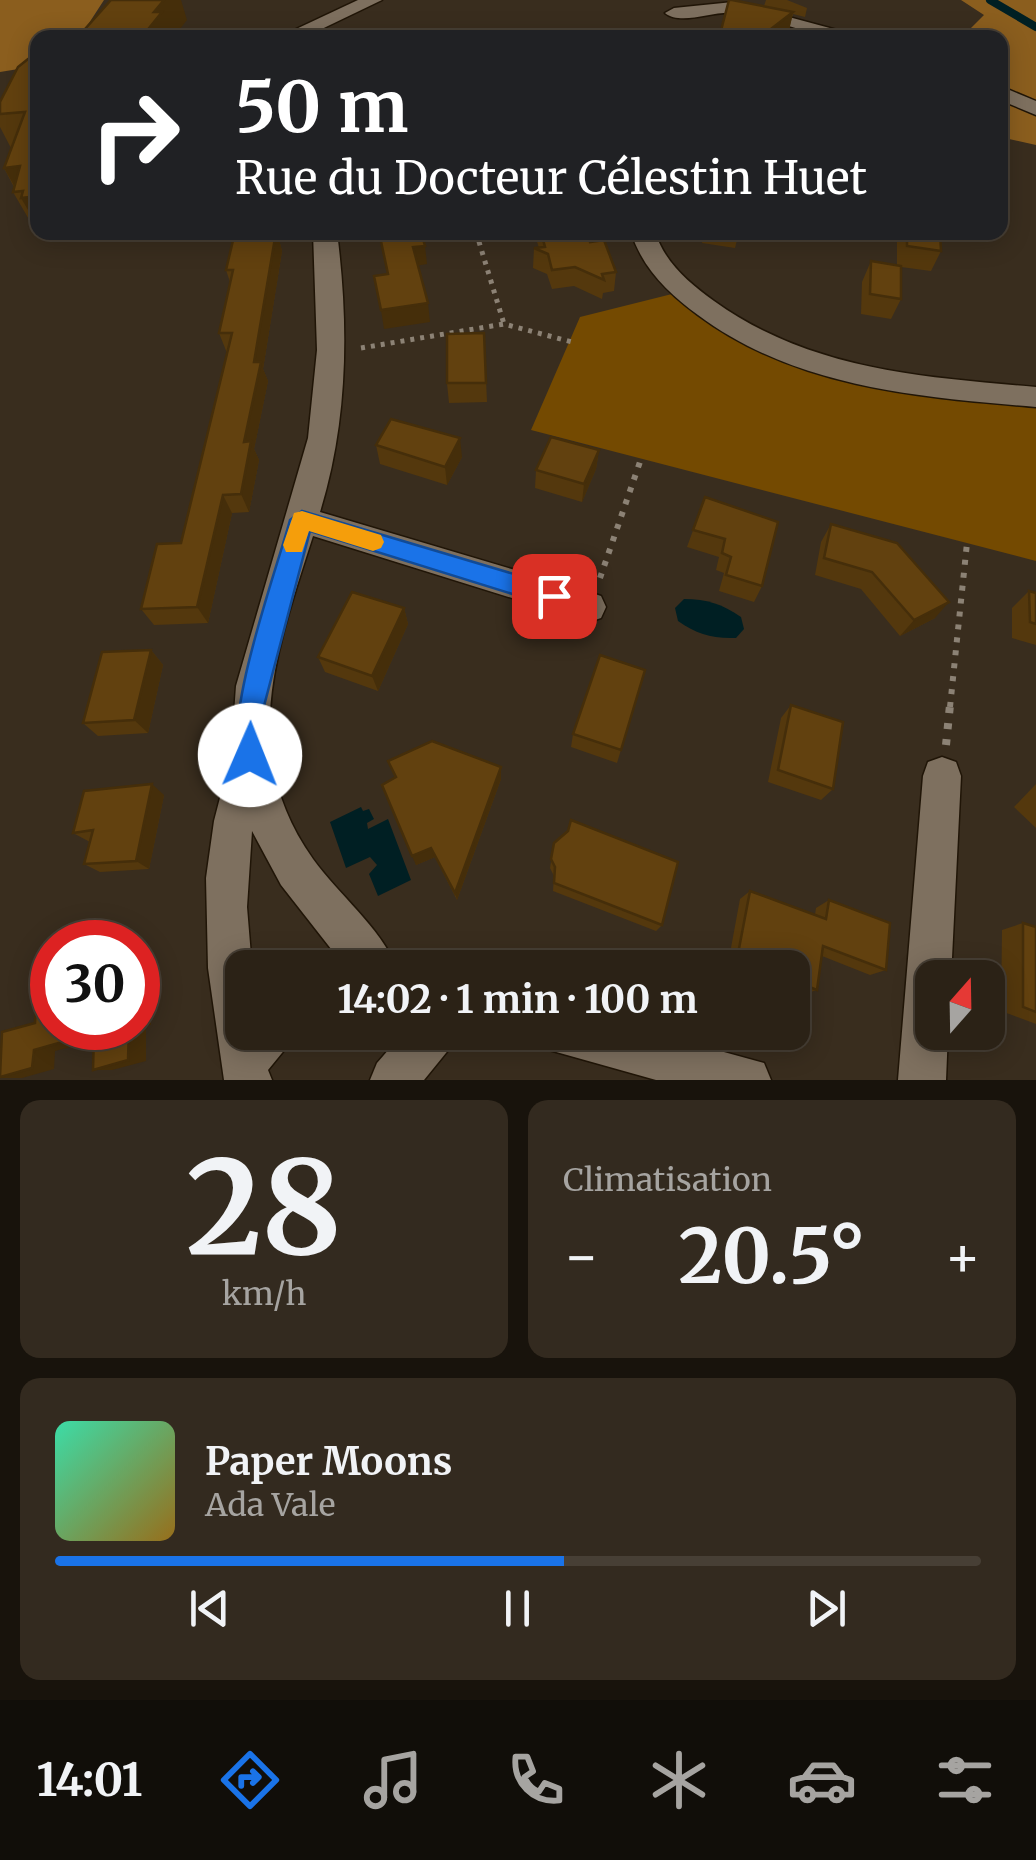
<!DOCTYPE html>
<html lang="fr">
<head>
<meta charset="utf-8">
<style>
  :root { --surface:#2b2216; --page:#332a1f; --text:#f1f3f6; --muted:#a6a4a1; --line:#473f35; --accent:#1a73e8 }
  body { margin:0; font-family:Merriweather,serif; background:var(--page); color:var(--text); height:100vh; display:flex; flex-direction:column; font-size:38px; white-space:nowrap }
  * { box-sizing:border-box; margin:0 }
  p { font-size:32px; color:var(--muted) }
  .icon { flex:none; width:55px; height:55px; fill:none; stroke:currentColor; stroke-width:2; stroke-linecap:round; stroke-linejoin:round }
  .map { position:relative; height:1080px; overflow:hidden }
  .sheet { display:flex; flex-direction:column; gap:20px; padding:20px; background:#18130c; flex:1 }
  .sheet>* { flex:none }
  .guide { position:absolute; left:30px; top:30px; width:978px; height:210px; border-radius:20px; box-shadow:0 5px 25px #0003,0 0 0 2px var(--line); background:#202124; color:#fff; overflow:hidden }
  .needle { width:65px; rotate:20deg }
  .buttons { position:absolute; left:915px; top:960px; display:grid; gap:20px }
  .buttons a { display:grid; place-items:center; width:90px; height:90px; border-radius:20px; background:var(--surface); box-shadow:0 5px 25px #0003,0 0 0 2px var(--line); font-size:50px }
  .speed { position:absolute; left:30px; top:920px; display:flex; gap:20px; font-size:50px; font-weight:700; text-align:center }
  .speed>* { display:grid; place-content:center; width:130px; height:130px; border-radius:50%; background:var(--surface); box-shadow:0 5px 25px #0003,0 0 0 2px var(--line); line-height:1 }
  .speed .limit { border:15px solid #d22; background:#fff; color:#111 }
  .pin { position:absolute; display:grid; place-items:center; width:85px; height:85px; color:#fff; margin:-42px; border-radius:20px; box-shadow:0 5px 15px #0006 }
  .me { position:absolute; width:110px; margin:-55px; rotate:1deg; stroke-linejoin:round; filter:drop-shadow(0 0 8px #0008) }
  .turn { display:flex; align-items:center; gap:35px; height:210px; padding:0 40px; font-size:45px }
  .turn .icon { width:130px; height:130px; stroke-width:2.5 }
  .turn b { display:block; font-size:70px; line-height:85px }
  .big { font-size:75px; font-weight:700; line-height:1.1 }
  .sheet .card { flex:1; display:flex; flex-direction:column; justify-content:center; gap:15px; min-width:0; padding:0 35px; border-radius:20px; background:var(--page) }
  .sheet .dial { align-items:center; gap:0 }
  .dial b { font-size:130px; line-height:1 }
  .song { display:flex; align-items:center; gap:30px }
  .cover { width:120px; height:120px; border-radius:15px; background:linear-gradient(135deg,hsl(160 70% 55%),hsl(40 70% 35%)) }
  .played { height:10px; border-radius:5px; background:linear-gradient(90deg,var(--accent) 55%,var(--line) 55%) }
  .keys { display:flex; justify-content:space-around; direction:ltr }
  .heat { display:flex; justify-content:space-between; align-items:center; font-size:55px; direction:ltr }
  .sheet .tiles { flex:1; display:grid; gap:20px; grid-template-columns:1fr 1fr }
  .card:last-child { grid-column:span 2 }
  .trip { position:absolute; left:225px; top:950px; width:585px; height:100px; border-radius:20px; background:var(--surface); box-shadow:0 5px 25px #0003,0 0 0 2px var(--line); font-weight:700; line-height:100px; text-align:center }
  .tabs { display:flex; height:160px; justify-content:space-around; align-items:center; background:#110e09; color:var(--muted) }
  .tabs .icon { width:70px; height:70px }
  .tabs .on { color:var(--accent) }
  .tabs b { font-size:45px; color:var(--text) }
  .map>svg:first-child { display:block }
  .green { fill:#744a01 }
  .forest { fill:#8b5e1e }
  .water { fill:#001f23 }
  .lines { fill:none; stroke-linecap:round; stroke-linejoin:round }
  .stream { stroke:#001f23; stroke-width:8 }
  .street-casing { stroke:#201507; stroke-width:3 }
  .path-far2 { stroke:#8c8275; stroke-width:5; stroke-dasharray:4 6; stroke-linecap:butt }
  .path-far1 { stroke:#8c8275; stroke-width:6; stroke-dasharray:5 8; stroke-linecap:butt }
  .path { stroke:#8c8275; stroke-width:8; stroke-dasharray:6 10; stroke-linecap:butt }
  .street { fill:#7e705f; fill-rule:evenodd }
  .wall { fill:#54380d }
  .shaded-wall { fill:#452e0a }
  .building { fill:#62410f; stroke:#452e0a; stroke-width:2.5 }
  .route { fill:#1a73e8; stroke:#114b97; stroke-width:2.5 }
  .slow { fill:#f59e0b }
</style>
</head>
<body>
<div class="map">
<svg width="1036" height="1080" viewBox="0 0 1036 1080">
  <rect width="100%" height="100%" fill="#392d1e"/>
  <path class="green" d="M 684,291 L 811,365 L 1036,397 L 1036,561 L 531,430 L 580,317 Z"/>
  <g class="forest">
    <path d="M 0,0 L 104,0 L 80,37 L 38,38 L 37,66 L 0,72 Z"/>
    <path d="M 961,0 L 1036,0 L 1036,145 L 1000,137 L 1000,38 L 962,37 L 984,15 Z"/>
  </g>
  <g class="water">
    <path d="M 684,599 C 707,599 722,604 741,617 L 744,629 L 736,638 C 712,639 697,634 678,621 L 675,608 Z"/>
    <path d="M 361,807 L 363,811 L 369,809 L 374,819 L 367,823 L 368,829 L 388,819 L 411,880 L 378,896 L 369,874 L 377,865 L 370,857 L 346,868 L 330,822 Z"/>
  </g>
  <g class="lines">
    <path class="stream" d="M 990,0 L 1036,27"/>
    <g class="street-casing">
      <g id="street">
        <path d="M 358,0 L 382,0 L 303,38 L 277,38 Z"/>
        <path d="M 733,2 L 852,34 L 854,38 C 805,38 775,16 733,13 C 712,11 681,26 665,13 L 674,8 Z"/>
        <path d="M 1000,86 L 1036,101 L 1036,115 L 1000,100 Z"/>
        <path d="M 313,232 L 337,232 C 349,327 348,421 320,512 L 589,592 L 601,596 L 606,607 L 601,618 L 589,622 L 313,536 C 277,649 237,752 313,859 C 338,894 380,927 397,968 L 346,968 L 281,885 L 252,831 L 247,907 L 252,968 L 242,968 L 242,1032 L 293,1032 L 286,1048 L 268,1070 L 272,1080 L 224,1080 L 208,968 L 206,878 L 214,821 L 231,755 L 236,686 L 308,438 L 317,350 Z"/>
        <path d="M 631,232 L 655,232 C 665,263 689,283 714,301 C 810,370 922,377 1036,387 L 1036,407 C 918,397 796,388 698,315 C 669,294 642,268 631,232 Z"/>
        <path d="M 942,757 L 956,762 L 961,776 L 951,978 L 932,978 L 932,1032 L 948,1032 L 946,1080 L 898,1080 L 923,776 L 928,762 Z"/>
        <path d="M 404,1032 L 457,1032 L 450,1048 L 424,1080 L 370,1080 L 377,1063 Z"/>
        <path d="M 535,1032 L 651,1032 L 764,1063 L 771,1080 L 656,1080 L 542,1048 Z"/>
      </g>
    </g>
    <g class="path-far2">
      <path d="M 476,232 L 504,324"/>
      <path d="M 361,348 L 504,324 L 572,342"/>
    </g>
    <g class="path-far1">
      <path d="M 600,578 L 642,456"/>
      <path d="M 950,707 L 967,543"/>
    </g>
    <path class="path" d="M 946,745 L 950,705"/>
    <use href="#street" class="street"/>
  </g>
  <g class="wall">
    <path d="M 766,0 L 787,0 L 807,8 L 805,17 L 793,14 L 789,30 L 778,38 L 719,38 L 764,6 Z"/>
    <path d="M 38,59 L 38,228 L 34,228 L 13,192 L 14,187 L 4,168 L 11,148 L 0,127 L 0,102 Z"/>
    <path d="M 277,232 L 282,251 L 263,369 L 268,381 L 254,449 L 259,460 L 249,512 L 232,513 L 208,623 L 154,625 L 141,609 L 181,543 L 227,353 L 219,333 L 230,282 L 226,270 Z"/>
    <path d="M 534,232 L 586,232 L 590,242 L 616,272 L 614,291 L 603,293 L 602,299 L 574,286 L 552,289 L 547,274 L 533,268 L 534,248 L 539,248 Z"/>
    <path d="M 704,232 L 739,232 L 735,248 L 702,243 Z"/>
    <path d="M 897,232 L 940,232 L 941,251 L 931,271 L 901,267 L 901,299 L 891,319 L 861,314 L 862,282 L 871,261 L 897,265 Z"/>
    <path d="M 484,333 L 487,402 L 449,403 L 447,383 Z"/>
    <path d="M 376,445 L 462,457 L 447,485 L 380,464 Z"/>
    <path d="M 599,450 L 596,469 L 582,502 L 535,488 L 536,470 Z"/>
    <path d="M 705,497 L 762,586 L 754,602 L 719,591 L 724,573 L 716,570 L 719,557 L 687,547 Z"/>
    <path d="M 831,524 L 935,618 L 900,636 L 861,589 L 815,575 L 821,542 Z"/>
    <path d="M 1029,591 L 1036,593 L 1036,645 L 1012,638 L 1012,608 Z"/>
    <path d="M 404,608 L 408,624 L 378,691 L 325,672 L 318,657 Z"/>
    <path d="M 151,650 L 163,665 L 148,733 L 98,736 L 83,723 Z"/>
    <path d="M 645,670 L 617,763 L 571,747 L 573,734 Z"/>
    <path d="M 791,705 L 833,789 L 821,800 L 768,782 L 781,718 Z"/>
    <path d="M 388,761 L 501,767 L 501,779 L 457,900 L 435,857 L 416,865 L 395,778 Z"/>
    <path d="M 1036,784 L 1036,828 L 1014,807 Z"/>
    <path d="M 164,795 L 149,869 L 100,872 L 84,864 L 90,842 L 73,833 Z"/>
    <path d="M 554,843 L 662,925 L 656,931 L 553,891 L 554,876 L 550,868 Z"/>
    <path d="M 750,891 L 815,915 L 816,908 L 829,900 L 886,970 L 870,975 L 822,956 L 817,990 L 804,994 L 792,990 L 792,968 L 736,968 L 728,964 L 740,899 Z"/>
    <path d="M 1023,923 L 1036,927 L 1036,1024 L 1001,1011 L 1002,930 Z"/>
  </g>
  <g class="shaded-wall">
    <path d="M 164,0 L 181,0 L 187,20 L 173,38 L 141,38 L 154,12 Z"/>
    <path d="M 793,12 L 789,30 L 778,38 L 759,38 Z"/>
    <path d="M 20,166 L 38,196 L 38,227 L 21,198 L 23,191 L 17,191 L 4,168 Z"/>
    <path d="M 277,232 L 282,251 L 263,369 L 268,381 L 254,449 L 259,460 L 249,512 L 241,494 L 244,442 L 254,362 Z"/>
    <path d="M 425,246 L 427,264 L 415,266 L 413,247 Z"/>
    <path d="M 428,303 L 430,322 L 384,329 L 381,310 Z"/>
    <path d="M 460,438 L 462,457 L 447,485 L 445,467 Z"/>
    <path d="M 599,450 L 596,469 L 582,502 L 584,484 Z"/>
    <path d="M 223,495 L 232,513 L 208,623 L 197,607 Z"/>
    <path d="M 949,602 L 935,618 L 900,636 L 914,620 Z"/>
    <path d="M 404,608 L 408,624 L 378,691 L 372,676 Z"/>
    <path d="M 151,650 L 163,665 L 148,733 L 134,720 Z"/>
    <path d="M 501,767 L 501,779 L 457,900 L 455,893 Z"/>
    <path d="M 152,784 L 164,795 L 149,869 L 136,861 Z"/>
    <path d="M 431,848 L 435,857 L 416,865 L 412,856 Z"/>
    <path d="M 138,954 L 150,958 L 151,1025 L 138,1023 Z"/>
    <path d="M 138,1025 L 146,1026 L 146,1061 L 112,1070 L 93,1070 L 129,1028 L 138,1028 Z"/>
    <path d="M 94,1033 L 112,1036 L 55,1051 L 54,1069 L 22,1078 L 0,1078 L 34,1050 Z"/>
  </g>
  <g class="building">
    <path d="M 111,0 L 164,0 L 154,12 L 162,12 L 141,38 L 77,38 Z"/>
    <path d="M 729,0 L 732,0 L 793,12 L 759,38 L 719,38 Z"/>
    <path d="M 28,59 L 38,59 L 38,196 L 21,198 L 23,191 L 13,192 L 20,166 L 4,168 L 25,112 L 0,114 L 0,102 L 18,67 Z"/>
    <path d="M 235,232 L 276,232 L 254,362 L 261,362 L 244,442 L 251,441 L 241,494 L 223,495 L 197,607 L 141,609 L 157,544 L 181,543 L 232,333 L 219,333 L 233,270 L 226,270 Z"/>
    <path d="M 379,232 L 421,232 L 425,246 L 413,247 L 428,303 L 381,310 L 374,276 L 388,274 Z"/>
    <path d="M 541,232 L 586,232 L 590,242 L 604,240 L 616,272 L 602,274 L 604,280 L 575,267 L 552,270 L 548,254 L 534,248 L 545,247 Z"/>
    <path d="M 907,232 L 940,232 L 941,251 L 907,246 Z"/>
    <path d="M 871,261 L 901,266 L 901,299 L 870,294 Z"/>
    <path d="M 484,333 L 486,383 L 447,383 L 447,334 Z"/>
    <path d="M 391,419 L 460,438 L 445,467 L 376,445 Z"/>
    <path d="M 551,437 L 599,450 L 584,484 L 536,470 Z"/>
    <path d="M 705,497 L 778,522 L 762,586 L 726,575 L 731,557 L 722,553 L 725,539 L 693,530 Z"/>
    <path d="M 831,524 L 897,543 L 949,602 L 914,620 L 872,572 L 824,558 Z"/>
    <path d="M 1029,591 L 1036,593 L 1036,624 L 1030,622 Z"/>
    <path d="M 352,592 L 404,608 L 372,676 L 318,657 Z"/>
    <path d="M 151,650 L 134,720 L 83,723 L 102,652 Z"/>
    <path d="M 600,655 L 645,670 L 621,750 L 573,734 Z"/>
    <path d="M 791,705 L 843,722 L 833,789 L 778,770 Z"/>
    <path d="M 432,741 L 501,767 L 455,893 L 431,848 L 412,856 L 382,785 L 396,777 L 388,761 Z"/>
    <path d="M 152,784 L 136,861 L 84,864 L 93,830 L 73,833 L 84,791 Z"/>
    <path d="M 571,820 L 678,862 L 662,925 L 554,883 L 555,867 L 551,859 L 554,843 L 568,831 Z"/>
    <path d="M 750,891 L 826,919 L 829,900 L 890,923 L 886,970 L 823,946 L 817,990 L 792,980 L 792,968 L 759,968 L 737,959 Z"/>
    <path d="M 1023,923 L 1036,927 L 1036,1012 L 1023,1007 Z"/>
    <path d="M 52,975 L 52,1028 L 129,1028 L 128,1060 L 93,1070 L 94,1033 L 34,1050 L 32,1068 L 0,1077 L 2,1032 L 35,1023 L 37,979 Z"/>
  </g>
  <path class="route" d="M 302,511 L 554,586 L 562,589 L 565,596 L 562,604 L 554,607 L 310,531 L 264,706 L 264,755 L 260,765 L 250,768 L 241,765 C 222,719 276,572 290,520 Z"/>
  <path class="slow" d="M 302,511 L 381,535 L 384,542 L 381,548 L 373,551 L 309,531 L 302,552 L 286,552 L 283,545 L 294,513 Z"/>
</svg>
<div class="buttons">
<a><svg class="needle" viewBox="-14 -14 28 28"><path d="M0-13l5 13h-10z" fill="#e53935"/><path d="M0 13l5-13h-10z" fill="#a6a4a1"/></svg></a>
</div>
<div class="speed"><div class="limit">30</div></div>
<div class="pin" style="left:554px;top:596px;background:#d93025"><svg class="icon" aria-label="arrive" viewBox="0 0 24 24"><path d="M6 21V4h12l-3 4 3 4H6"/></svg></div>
<svg class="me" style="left:250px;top:755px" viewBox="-20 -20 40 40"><circle r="19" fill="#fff"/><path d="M0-13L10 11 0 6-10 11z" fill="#1a73e8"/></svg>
<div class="trip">14:02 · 1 min · 100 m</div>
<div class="guide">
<div class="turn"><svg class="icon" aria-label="right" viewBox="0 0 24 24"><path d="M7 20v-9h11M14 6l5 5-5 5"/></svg><div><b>50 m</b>Rue du Docteur Célestin Huet</div></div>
</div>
</div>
<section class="sheet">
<div class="tiles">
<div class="card dial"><b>28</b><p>km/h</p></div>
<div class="card"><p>Climatisation</p>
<div class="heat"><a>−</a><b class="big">20.5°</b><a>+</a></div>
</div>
<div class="card">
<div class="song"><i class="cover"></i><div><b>Paper Moons</b><p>Ada Vale</p></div></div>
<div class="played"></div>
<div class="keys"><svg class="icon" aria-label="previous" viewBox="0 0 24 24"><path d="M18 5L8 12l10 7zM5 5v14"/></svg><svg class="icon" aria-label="pause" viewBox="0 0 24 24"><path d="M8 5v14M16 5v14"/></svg><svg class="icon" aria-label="next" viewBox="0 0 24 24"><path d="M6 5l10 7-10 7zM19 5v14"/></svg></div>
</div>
</div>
</section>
<nav class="tabs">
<b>14:01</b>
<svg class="icon on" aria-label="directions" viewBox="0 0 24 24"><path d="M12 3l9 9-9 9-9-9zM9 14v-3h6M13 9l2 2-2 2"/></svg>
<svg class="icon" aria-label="music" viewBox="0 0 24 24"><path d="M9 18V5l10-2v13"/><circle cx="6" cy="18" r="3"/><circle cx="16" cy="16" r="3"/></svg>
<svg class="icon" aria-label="phone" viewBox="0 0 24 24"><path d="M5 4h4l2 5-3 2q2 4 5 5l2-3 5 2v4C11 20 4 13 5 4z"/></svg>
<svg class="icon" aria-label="climate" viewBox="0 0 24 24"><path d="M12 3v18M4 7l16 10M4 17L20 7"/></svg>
<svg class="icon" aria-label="car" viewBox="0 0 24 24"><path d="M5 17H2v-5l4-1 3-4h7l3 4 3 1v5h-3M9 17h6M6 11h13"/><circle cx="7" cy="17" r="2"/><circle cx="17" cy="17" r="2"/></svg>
<svg class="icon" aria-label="filters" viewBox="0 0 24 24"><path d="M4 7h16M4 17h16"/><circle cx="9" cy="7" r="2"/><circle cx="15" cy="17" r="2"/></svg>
</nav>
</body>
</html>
